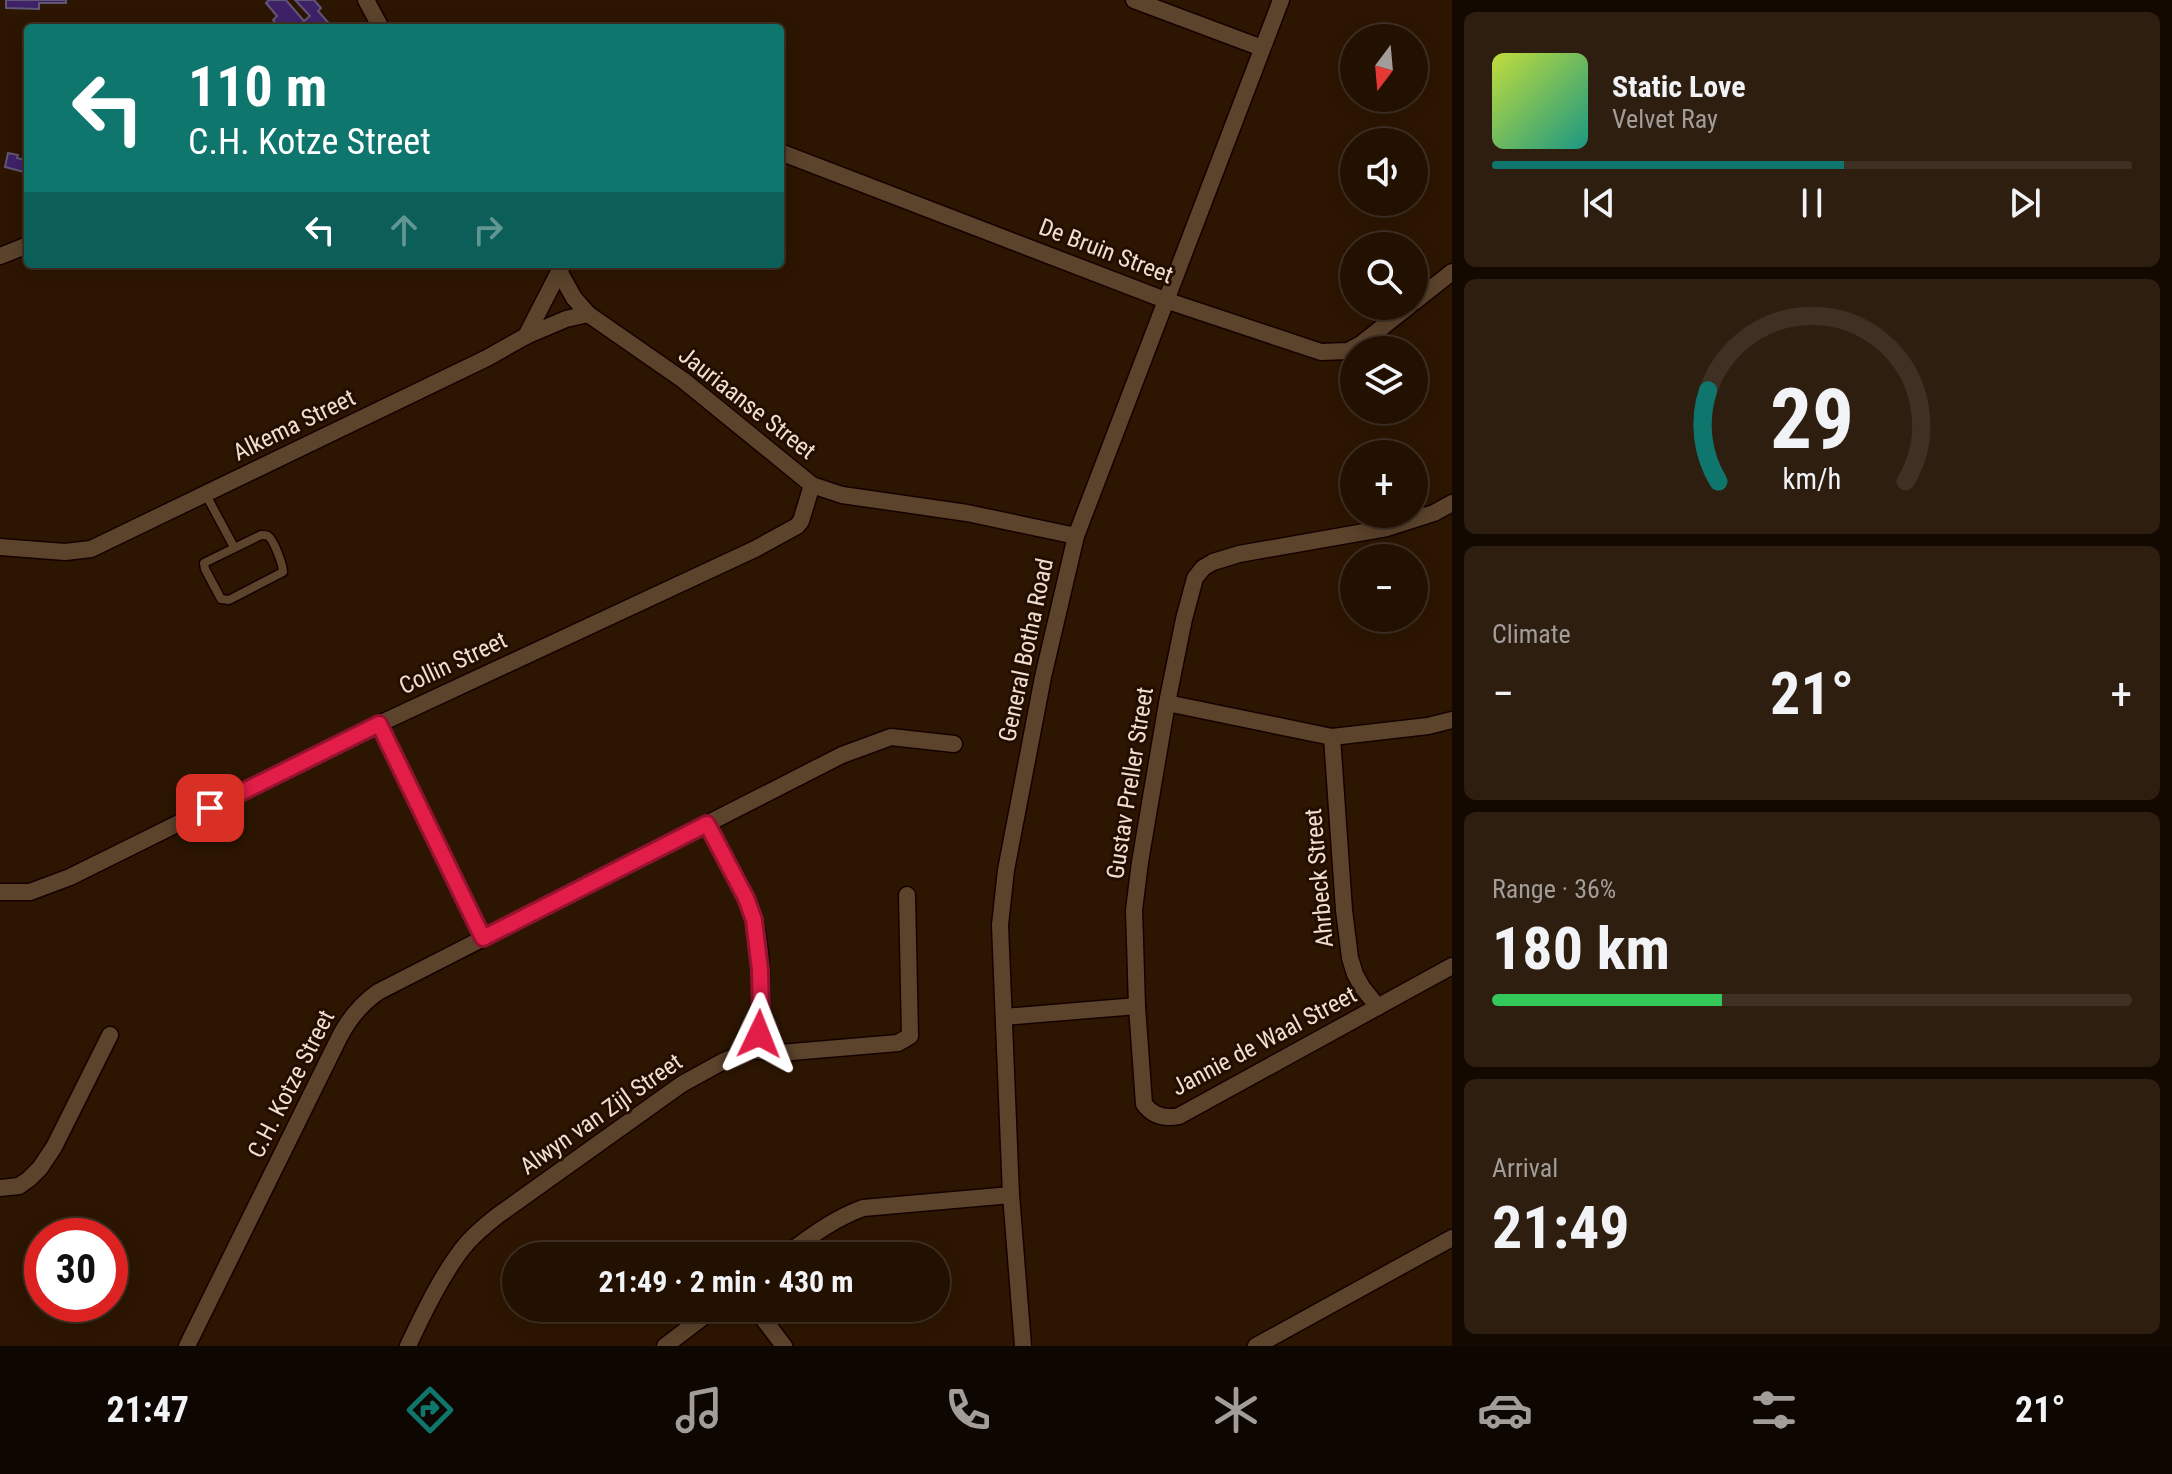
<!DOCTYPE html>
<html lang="en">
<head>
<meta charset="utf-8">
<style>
  :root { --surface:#221001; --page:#2e1e10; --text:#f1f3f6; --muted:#a29d99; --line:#3f3023; --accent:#0f766e }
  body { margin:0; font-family:"Roboto Condensed",sans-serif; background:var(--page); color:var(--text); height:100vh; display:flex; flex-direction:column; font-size:30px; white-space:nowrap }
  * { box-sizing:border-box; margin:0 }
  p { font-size:26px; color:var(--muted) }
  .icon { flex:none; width:44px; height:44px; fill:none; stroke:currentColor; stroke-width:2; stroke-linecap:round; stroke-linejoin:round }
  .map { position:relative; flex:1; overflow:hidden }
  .side { display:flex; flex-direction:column; gap:12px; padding:12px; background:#130901; width:720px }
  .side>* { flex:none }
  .top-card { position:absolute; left:24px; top:24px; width:760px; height:244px; border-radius:8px; box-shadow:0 4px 20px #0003,0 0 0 2px var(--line); background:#0f766e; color:#fff; overflow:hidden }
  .needle { width:52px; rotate:196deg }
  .controls { position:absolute; left:1340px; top:24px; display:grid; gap:16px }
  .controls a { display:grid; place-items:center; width:88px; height:88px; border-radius:50%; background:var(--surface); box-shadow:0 4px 20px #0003,0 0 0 2px var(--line); font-size:40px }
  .speed { position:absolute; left:24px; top:1218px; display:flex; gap:16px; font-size:40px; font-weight:700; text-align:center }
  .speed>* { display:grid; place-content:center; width:104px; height:104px; border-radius:50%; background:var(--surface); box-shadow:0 4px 20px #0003,0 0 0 2px var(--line); line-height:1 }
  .speed .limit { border:12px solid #d22; background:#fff; color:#111 }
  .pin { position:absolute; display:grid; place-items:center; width:68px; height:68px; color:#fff; margin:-34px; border-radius:16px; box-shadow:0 4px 12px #0006 }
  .me { position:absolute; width:88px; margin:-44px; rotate:2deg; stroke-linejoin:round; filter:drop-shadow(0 0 6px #0008) }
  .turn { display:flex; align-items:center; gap:28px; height:168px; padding:0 32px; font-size:36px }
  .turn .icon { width:104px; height:104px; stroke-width:2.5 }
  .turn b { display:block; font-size:56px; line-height:68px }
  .lanes { display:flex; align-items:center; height:76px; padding:0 32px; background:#0003; justify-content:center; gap:40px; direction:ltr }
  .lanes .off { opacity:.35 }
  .big { font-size:60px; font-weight:700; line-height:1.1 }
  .side .tile { flex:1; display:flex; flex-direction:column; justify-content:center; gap:12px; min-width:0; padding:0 28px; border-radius:12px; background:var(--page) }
  .side .dial { align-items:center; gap:0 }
  .dial svg { height:208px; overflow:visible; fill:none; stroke:var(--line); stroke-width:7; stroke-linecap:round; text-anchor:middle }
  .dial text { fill:var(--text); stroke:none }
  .song { display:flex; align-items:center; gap:24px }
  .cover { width:96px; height:96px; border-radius:12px; background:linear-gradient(135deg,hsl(70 70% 55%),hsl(170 70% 35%)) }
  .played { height:8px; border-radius:4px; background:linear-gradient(90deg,var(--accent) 55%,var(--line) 55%) }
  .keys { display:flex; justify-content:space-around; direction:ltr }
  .heat { display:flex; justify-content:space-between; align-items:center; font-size:44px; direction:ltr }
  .charge { height:12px; border-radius:6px; background:linear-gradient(90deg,#34c759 36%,var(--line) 0) }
  .trip { position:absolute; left:502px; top:1242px; width:448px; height:80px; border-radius:40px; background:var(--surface); box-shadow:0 4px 20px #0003,0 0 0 2px var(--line); font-weight:700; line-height:80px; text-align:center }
  .dock { display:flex; height:128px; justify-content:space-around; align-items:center; background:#0e0600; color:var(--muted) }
  .dock .icon { width:56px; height:56px }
  .dock .on { color:var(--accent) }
  .dock b { font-size:36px; color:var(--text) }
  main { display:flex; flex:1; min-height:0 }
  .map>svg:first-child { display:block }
  .building { fill:#3f2168; stroke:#605675; stroke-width:2 }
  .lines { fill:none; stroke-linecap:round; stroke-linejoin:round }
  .service-casing { stroke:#140200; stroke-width:11 }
  .minor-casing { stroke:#140200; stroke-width:19 }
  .service { stroke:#5c432c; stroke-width:8 }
  .minor { stroke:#5c432c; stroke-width:16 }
  .route-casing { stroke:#92132f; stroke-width:20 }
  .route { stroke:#e11d48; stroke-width:14 }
  .labels { text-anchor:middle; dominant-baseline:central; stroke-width:6; stroke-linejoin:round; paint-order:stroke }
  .street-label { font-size:24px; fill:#efdfd1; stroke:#230d00 }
</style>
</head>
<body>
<main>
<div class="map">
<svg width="1452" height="1346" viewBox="0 0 1452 1346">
  <rect width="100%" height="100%" fill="#2d1601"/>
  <g class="building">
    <path d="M 6,0 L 66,0 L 66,3 L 39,3 L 39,9 L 6,8 Z"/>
    <path d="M 269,0 L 286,0 L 304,21 L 310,16 L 295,0 L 314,0 L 321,8 L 318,11 L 333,28 L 317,28 L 315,26 L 313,28 L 280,28 L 273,20 L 277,16 L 266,3 Z"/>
    <path d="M 8,153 L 18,155 L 17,158 L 28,161 L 28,173 L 5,167 Z"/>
  </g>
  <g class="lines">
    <g class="service-casing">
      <g id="service">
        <path d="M 206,495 L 234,547"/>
        <path d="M 261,535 C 263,535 266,535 268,536 C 274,540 283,565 283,572 L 229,600 L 221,599 L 205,569 L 204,563 Z"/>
      </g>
    </g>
    <g class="minor-casing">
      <g id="minor">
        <path d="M 366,0 L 381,28"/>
        <path d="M 1134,0 L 1262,48"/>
        <path d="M 780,152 L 1165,300 L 1321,352 L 1348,351 L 1361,344 L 1409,306"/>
        <path d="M 0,256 L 28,245"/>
        <path d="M 560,273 L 574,298 L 588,314 L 683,380 L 812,485 L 842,495 L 967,513 L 1076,536"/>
        <path d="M 1414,302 L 1452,272"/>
        <path d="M 526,336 L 566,319 L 588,314"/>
        <path d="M 1452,503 L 1434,513 L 1387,528 L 1239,554 L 1213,562 L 1203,568 L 1195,578 L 1184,619 L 1167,703 L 1140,862 L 1134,910 L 1137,1006 L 1144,1104 C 1153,1116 1165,1119 1179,1116 L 1452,966"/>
        <path d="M 0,547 L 65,552 L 91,549 L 487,358 L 526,336 L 563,264"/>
        <path d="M 1167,703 L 1332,737 L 1428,726 L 1452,720"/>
        <path d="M 379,724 L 483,938"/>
        <path d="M 1332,737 L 1344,910 L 1350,958 L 1355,974 L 1362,987 L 1378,1007"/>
        <path d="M 0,892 L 30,892 L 70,877 L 379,724 L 755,549 L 797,526 L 801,521 L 812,485"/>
        <path d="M 1004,1017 L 1137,1006"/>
        <path d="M 751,1050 L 780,1053 L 898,1043 L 910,1036 L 907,895"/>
        <path d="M 0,1188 L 19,1186 L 29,1179 L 40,1168 L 54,1147 L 110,1035"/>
        <path d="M 784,1256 C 810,1237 833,1219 863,1208 L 1011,1195"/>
        <path d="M 755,1308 L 784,1346"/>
        <path d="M 187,1346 L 340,1036 C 350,1017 361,1004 378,992 L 842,755 L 891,737 L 954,744"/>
        <path d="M 408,1346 C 423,1314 445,1268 468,1242 C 477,1232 487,1224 497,1216 L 682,1084 L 722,1062 L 751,1050 L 759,1034 L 760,1025 C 762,992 763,952 754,919 C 744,886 723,855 707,824"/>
        <path d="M 665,1346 L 715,1308"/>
        <path d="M 1023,1346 L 1011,1195 L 1000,925 L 1006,870 L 1043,677 L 1076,536 L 1281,0"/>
        <path d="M 1256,1346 L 1452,1238"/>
      </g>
    </g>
    <use href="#service" class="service"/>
    <use href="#minor" class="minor"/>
  </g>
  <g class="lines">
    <g class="route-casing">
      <path id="route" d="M 210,808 L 379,724 L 483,938 L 707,824 L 746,898 L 754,920 L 760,970 L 761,1016 L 759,1034"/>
    </g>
    <use href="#route" class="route"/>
  </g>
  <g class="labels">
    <g class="street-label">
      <text transform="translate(1106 251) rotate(21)">De Bruin Street</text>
      <text transform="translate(747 403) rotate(38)">Jauriaanse Street</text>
      <text transform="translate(294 425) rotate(-26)">Alkema Street</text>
      <text transform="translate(1026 650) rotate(-78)">General Botha Road</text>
      <text transform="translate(453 663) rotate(-25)">Collin Street</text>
      <text transform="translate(1130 783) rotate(-81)">Gustav Preller Street</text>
      <text transform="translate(1319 878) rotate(-95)">Ahrbeck Street</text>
      <text transform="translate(1264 1041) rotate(-28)">Jannie de Waal Street</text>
      <text transform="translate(291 1084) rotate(-63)">C.H. Kotze Street</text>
      <text transform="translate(601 1114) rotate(-35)">Alwyn van Zijl Street</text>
    </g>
  </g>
</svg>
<div class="controls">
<a><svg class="needle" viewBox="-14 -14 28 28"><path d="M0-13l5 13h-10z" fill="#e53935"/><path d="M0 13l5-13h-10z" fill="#a29d99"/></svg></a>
<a><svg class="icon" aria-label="sound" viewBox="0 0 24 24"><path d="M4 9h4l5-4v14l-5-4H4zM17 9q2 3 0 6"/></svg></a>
<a><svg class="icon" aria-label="search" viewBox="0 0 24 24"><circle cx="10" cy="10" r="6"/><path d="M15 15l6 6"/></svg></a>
<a><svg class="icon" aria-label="layers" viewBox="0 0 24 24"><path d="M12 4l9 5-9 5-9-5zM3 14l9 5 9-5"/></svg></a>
<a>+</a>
<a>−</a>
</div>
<div class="speed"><div class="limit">30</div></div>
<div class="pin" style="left:210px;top:808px;background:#d93025"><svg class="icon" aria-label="arrive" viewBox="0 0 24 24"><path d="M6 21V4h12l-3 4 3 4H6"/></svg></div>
<svg class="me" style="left:759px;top:1034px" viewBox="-20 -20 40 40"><path d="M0-17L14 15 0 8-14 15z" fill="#e11d48" stroke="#fff" stroke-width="4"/></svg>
<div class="trip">21:49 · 2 min · 430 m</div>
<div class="top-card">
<div class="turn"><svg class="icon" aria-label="left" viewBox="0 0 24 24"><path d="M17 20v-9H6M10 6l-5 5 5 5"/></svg><div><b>110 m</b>C.H. Kotze Street</div></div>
<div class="lanes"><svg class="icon" aria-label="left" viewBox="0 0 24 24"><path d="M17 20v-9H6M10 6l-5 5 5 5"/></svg><svg class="icon off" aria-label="ahead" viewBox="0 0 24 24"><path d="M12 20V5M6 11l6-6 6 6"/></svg><svg class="icon off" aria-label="right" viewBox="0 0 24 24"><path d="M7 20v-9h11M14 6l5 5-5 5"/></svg></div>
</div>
</div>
<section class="side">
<div class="tile">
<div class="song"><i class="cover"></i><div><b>Static Love</b><p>Velvet Ray</p></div></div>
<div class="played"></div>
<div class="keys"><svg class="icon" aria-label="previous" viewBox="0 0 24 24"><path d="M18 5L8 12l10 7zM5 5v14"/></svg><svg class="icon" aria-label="pause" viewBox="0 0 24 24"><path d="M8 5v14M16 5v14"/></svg><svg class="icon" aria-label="next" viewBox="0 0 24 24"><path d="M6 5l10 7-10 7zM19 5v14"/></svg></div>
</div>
<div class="tile dial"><svg viewBox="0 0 100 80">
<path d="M14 69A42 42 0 1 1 86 69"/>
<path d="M14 69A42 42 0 0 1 10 34" stroke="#0f766e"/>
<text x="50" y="56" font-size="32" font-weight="700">29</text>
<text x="50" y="72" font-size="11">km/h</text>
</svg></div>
<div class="tile"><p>Climate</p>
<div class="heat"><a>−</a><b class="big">21°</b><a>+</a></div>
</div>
<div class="tile"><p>Range · 36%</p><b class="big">180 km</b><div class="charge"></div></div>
<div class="tile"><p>Arrival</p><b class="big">21:49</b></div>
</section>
</main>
<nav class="dock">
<b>21:47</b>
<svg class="icon on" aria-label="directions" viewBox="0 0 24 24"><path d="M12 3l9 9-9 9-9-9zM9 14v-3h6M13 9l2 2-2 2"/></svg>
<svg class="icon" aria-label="music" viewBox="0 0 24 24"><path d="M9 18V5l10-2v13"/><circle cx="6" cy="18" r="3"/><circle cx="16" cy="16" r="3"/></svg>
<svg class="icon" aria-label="phone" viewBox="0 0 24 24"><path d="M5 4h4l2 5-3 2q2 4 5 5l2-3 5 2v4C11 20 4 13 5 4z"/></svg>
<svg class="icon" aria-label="climate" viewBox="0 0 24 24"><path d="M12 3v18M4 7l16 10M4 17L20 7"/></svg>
<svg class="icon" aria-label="car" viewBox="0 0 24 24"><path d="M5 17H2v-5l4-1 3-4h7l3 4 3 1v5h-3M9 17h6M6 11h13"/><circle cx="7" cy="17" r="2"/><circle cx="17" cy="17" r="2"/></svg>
<svg class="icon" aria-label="filters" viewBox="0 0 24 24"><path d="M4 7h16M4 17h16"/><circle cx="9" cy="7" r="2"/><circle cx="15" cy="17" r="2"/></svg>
<b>21°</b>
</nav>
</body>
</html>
